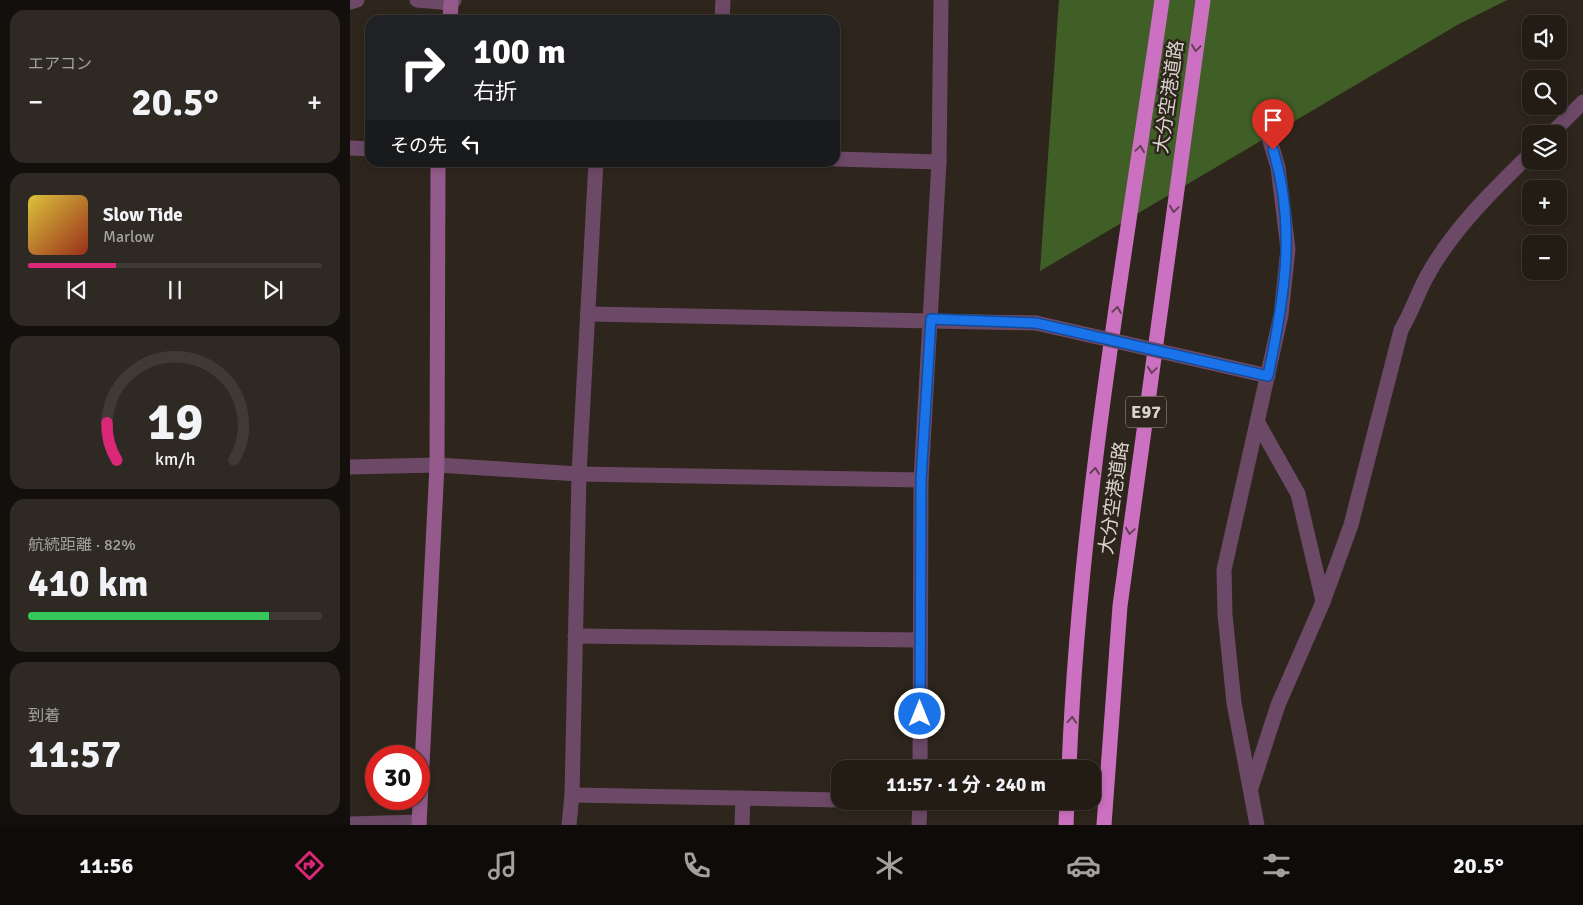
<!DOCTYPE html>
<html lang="ja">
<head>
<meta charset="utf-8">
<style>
  :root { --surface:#221c15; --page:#2e2922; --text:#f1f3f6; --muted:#a2a1a0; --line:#3f3a34; --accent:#db2777 }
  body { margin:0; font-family:Signika,"Noto Sans JP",sans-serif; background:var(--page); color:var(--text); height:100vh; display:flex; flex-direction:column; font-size:19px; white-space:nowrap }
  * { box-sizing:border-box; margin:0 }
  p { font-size:16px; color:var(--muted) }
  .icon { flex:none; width:28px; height:28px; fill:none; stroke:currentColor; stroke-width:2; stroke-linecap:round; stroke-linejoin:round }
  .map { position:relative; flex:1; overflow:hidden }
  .drawer { display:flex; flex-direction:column; gap:10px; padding:10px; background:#130f0c; width:350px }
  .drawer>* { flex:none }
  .hud { position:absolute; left:15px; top:15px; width:475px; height:152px; border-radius:15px; box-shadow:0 2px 8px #0003,0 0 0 1px var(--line); background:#202124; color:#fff; overflow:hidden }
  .controls { position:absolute; left:1172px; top:15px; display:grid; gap:10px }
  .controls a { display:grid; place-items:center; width:45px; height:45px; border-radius:10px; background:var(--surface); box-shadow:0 2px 8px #0003,0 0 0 1px var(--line); font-size:25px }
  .speed { position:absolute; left:15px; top:745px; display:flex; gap:10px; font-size:25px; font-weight:700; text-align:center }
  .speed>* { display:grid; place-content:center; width:65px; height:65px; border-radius:50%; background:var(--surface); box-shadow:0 2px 8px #0003,0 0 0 1px var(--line); line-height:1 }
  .speed .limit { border:8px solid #d22; background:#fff; color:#111 }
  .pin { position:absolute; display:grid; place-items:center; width:42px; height:42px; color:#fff; margin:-51px -21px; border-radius:50% 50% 50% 0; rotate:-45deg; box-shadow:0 0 5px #0007 }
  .pin .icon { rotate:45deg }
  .me { position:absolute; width:55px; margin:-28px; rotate:0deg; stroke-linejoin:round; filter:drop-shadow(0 0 4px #0008) }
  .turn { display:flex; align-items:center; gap:18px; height:105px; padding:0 25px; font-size:22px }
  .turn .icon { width:65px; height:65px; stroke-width:2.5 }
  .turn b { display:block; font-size:35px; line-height:42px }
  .then { display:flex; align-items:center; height:48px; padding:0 25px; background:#0003; gap:10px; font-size:19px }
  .big { font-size:38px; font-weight:700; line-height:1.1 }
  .drawer .widget { flex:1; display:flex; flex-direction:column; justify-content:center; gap:8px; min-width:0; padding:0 18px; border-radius:15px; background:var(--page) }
  .drawer .dial { align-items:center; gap:0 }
  .dial svg { height:130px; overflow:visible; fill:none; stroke:var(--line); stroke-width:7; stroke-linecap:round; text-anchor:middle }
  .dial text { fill:var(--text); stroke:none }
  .song { display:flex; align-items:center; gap:15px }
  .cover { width:60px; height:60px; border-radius:8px; background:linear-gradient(135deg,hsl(50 70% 55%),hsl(10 70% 35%)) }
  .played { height:5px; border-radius:2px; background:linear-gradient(90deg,var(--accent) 30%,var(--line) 30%) }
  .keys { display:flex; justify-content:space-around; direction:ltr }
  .heat { display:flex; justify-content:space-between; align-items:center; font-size:28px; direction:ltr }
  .charge { height:8px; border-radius:4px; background:linear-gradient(90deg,#34c759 82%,var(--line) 0) }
  .trip { position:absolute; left:481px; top:760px; width:270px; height:50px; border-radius:15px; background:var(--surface); box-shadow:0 2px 8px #0003,0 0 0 1px var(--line); font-weight:700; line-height:50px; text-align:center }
  .tabs { display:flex; height:80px; justify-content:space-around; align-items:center; background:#0e0b08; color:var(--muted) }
  .tabs .icon { width:35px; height:35px }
  .tabs .current { color:var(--accent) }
  .tabs b { font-size:22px; color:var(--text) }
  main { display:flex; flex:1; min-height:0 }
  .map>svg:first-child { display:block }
  .forest { fill:#3f5f26 }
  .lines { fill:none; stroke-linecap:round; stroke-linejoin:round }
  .street { stroke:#6d4968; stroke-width:15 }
  .secondary { stroke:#945a8c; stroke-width:15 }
  .highway { stroke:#cc71c1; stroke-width:15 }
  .street-bridge { stroke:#6d4968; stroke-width:15 }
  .oneway { stroke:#654056 }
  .route-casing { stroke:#114b97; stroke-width:12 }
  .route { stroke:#1a73e8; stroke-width:9 }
  .labels { text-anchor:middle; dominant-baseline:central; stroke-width:5; stroke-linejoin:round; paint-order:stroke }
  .shield { fill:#2e261c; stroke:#a6a098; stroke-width:1 }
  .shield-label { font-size:18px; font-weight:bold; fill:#d9d4cd }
  .street-label { font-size:19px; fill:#d9d4cd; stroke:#2e261c }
</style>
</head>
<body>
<main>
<section class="drawer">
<div class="widget"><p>エアコン</p>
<div class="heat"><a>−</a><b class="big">20.5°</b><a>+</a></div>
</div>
<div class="widget">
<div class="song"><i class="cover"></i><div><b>Slow Tide</b><p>Marlow</p></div></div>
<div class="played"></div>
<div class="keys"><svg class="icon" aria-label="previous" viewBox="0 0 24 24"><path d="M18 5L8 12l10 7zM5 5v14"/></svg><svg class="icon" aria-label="pause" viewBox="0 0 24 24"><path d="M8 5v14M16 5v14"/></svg><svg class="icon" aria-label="next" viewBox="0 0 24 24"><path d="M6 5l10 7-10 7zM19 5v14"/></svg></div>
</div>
<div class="widget dial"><svg viewBox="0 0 100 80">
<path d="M14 69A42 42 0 1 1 86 69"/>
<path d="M14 69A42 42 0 0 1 8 46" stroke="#db2777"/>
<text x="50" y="56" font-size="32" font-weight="700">19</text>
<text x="50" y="72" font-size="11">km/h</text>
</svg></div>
<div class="widget"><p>航続距離 · 82%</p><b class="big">410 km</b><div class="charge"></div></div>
<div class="widget"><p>到着</p><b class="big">11:57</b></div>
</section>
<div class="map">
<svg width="1233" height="825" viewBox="0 0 1233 825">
  <rect width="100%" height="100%" fill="#2e261c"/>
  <path class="forest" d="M 709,0 L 1157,0 L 1109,24 L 690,271 Z"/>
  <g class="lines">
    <g class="street">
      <path d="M 67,0 L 101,3 L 104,0"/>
      <path d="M 0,2 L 7,0"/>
      <path d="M 372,20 L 373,0"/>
      <path d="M 1201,134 L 1233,102"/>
      <path d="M 0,148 L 20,149"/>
      <path d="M 485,159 L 589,162"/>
      <path d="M 238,314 L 686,323"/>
      <path d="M 853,361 L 918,376"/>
      <path d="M 908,423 L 948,494 L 973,601"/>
      <path d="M 0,467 L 87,465 L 229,474 L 571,480"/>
      <path d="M 225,636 L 570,640"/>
      <path d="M 570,769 L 571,480 L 589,162 L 591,0"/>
      <path d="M 901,788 L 928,705 L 973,602 L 1001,525 L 1051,330 C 1061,313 1067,295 1076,278 C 1101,231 1143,190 1181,153"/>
      <path d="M 222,795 L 490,800"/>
      <path d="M 0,824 L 69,822"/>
      <path d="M 219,825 L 222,795 L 229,474 L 246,162"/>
      <path d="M 392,825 L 393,798"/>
      <path d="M 569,825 L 570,801"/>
      <path d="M 907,825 L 884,703 L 875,615 L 874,570 L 931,315 L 938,249 L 928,167 L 912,115"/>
    </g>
    <g class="secondary">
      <path d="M 100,20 L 101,3"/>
      <path d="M 69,825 L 87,465 L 88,162"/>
    </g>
    <g class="highway">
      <path d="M 719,769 C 729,511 775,255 812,0"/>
      <path d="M 716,825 L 717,801"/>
      <path d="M 754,825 L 770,606 L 853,0"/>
    </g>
    <path class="street-bridge" d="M 686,323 L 853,361"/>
  </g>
  <defs><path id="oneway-chevron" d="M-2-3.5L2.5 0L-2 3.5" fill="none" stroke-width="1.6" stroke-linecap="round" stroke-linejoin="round" transform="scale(1.25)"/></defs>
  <g class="oneway">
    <use href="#oneway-chevron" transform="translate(846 48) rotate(98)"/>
    <use href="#oneway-chevron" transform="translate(790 149) rotate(-82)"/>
    <use href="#oneway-chevron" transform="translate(824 209) rotate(98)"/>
    <use href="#oneway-chevron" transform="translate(767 310) rotate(-82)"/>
    <use href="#oneway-chevron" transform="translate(802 370) rotate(98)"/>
    <use href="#oneway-chevron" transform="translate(745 471) rotate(-84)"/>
    <use href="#oneway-chevron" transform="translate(780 531) rotate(98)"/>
    <use href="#oneway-chevron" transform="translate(722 720) rotate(-86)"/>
  </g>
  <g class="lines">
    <g class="route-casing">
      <path id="route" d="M 570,714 L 571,480 L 581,319 L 686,323 L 918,376 C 934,299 947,227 923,150"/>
    </g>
    <use href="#route" class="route"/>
  </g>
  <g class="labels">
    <rect class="shield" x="776" y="396.5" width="40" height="31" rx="4"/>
    <g class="shield-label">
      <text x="796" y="412">E97</text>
    </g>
    <g class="street-label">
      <text transform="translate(819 97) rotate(-82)">大分空港道路</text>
      <text transform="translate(764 498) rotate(-82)">大分空港道路</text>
    </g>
  </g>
</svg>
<div class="controls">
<a><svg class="icon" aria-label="sound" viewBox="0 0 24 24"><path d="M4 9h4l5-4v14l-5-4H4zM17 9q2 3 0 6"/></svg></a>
<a><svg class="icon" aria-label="search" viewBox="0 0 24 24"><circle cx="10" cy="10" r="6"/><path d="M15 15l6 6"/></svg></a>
<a><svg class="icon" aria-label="layers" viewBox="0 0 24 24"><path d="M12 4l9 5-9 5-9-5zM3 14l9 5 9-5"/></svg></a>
<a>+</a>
<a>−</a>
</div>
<div class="speed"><div class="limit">30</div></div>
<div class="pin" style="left:923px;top:150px;background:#d93025"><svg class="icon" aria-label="arrive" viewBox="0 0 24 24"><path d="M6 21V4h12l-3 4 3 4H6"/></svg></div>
<svg class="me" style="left:570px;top:714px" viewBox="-20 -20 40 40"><circle r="17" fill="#1a73e8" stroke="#fff" stroke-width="3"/><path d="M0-11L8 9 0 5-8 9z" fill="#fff"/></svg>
<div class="trip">11:57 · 1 分 · 240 m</div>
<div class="hud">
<div class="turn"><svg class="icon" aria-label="right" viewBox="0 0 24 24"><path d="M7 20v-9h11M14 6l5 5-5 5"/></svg><div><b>100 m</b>右折</div></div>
<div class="then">その先<svg class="icon" aria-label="left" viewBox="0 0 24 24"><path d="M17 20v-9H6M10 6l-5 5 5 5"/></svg></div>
</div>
</div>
</main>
<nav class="tabs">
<b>11:56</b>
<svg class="icon current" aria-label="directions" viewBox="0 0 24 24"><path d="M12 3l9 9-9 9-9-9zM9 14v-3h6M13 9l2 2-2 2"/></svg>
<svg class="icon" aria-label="music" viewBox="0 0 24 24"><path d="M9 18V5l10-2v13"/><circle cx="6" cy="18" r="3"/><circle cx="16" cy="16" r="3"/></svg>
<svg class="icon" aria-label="phone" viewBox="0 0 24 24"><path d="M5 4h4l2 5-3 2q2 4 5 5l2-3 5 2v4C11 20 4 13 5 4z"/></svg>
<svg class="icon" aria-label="climate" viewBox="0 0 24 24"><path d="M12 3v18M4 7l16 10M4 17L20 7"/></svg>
<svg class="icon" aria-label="car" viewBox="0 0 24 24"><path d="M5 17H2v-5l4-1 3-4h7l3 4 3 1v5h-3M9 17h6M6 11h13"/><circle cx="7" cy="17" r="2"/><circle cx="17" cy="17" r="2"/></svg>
<svg class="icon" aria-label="filters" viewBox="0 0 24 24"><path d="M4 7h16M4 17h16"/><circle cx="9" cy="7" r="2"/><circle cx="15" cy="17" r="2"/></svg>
<b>20.5°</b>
</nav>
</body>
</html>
